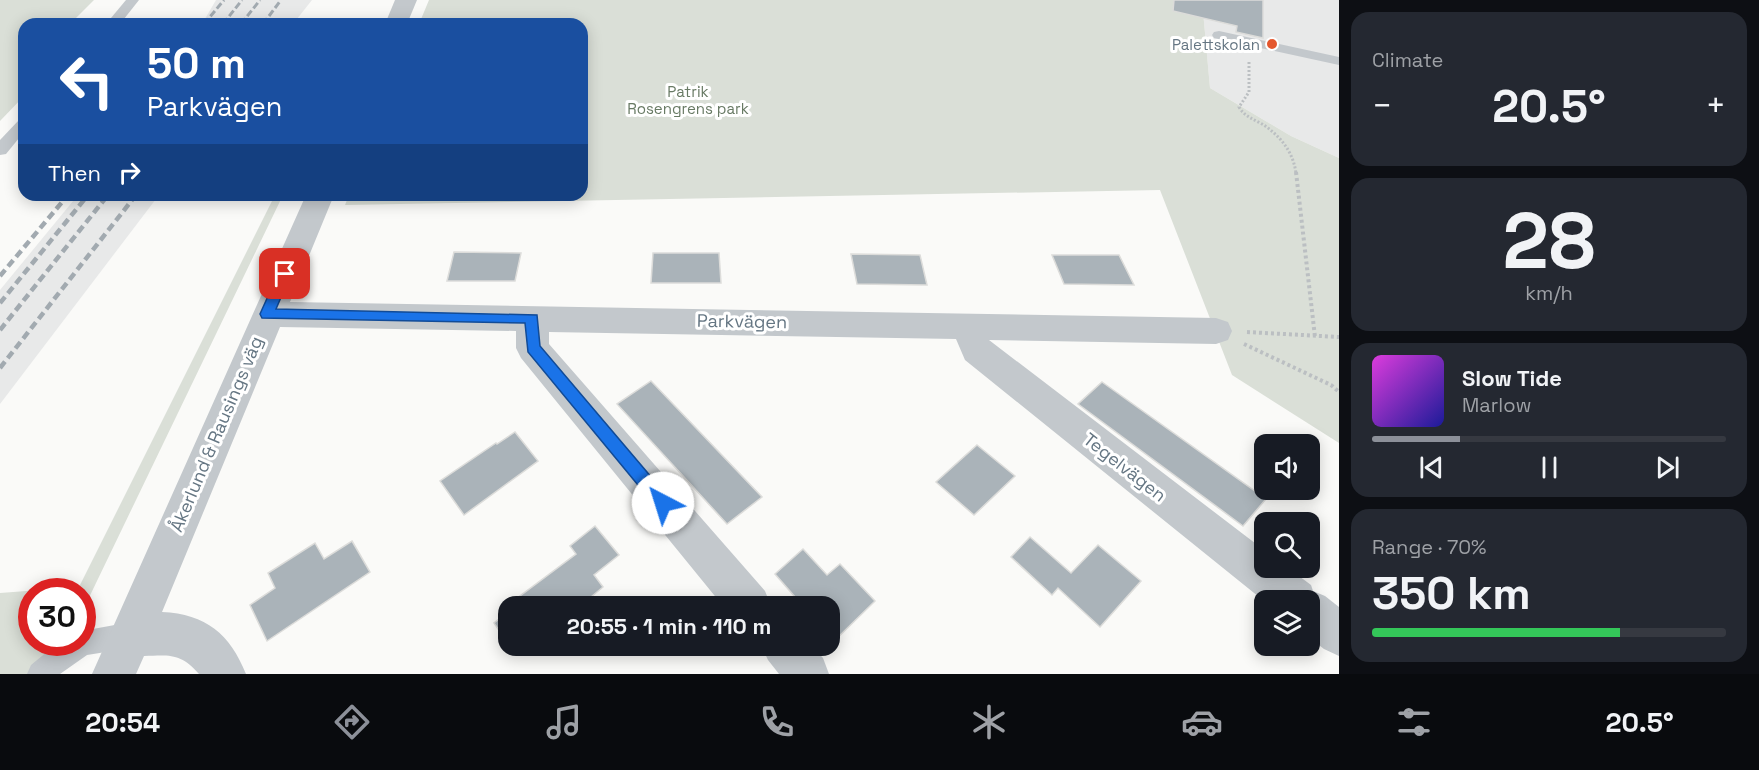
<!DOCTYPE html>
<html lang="en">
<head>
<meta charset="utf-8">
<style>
  :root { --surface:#171b24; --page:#242831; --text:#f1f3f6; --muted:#9ea1a6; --line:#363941; --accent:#8c9099 }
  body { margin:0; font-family:"Space Grotesk",sans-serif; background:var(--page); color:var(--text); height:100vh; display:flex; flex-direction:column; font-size:22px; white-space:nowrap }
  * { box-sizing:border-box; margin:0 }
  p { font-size:20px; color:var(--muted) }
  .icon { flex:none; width:33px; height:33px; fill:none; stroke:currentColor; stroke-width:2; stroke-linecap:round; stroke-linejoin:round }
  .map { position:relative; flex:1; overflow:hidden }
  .details { display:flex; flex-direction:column; gap:12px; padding:12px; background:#0d0f14; width:420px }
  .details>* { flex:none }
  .hud { position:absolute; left:18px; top:18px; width:570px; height:183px; border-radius:18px; box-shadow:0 3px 15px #0003; background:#1a4fa0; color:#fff; overflow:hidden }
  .tools { position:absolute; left:1254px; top:434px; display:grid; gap:12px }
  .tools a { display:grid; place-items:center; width:66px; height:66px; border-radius:12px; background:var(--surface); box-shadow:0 3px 15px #0003; font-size:30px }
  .speed { position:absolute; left:18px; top:578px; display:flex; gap:12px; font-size:30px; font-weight:700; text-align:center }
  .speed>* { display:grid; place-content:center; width:78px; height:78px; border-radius:50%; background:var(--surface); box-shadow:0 3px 15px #0003; line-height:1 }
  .speed .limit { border:9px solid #d22; background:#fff; color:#111 }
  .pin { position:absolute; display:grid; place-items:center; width:51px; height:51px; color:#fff; margin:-26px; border-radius:12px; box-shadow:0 3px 9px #0006 }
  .me { position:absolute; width:66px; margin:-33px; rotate:320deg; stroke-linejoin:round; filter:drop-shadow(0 0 4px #0008) }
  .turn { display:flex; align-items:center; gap:21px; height:126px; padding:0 30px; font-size:27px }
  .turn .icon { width:78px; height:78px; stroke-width:2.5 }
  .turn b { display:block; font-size:42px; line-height:51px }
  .then { display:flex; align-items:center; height:57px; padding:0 30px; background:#0003; gap:12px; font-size:22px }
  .big { font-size:45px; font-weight:600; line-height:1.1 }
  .details .widget { flex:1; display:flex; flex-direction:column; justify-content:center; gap:9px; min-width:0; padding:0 21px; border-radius:18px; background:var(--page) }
  .details .dial { align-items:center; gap:0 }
  .dial b { font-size:78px; line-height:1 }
  .song { display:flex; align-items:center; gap:18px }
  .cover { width:72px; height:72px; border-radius:9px; background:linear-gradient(135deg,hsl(300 70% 55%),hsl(240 70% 35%)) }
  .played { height:6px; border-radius:3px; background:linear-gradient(90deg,var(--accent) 25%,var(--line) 25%) }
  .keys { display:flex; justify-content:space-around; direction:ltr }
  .heat { display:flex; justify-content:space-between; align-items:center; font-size:33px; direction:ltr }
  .charge { height:9px; border-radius:4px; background:linear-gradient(90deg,#34c759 70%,var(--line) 0) }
  .trip { position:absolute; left:498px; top:596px; width:342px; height:60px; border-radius:18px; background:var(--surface); box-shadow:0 3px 15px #0003; font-weight:600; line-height:60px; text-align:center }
  .dock { display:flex; height:96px; justify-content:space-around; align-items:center; background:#090b0e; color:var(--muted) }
  .dock .icon { width:42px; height:42px }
  .dock .selected { color:var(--accent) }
  .dock b { font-size:27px; color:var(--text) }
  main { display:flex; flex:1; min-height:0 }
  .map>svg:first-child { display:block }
  .built { fill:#e8e9e9 }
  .green { fill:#dadfd7 }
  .building { fill:#aab3b9; stroke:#dcdcda; stroke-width:1.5 }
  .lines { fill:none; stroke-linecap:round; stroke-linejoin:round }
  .path-far1 { stroke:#bbbfc2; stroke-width:3; stroke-dasharray:2 2; stroke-linecap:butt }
  .path { stroke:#bbbfc2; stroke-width:4; stroke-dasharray:3 3; stroke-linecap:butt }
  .lane { fill:#c3c8cc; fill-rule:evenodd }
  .street { fill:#c3c8cc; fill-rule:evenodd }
  .rail-far1 { stroke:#a2aab0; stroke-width:3; stroke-dasharray:7 3; stroke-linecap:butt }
  .rail { stroke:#a2aab0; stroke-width:4.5; stroke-dasharray:8 4.5; stroke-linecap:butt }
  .route { fill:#1a73e8; stroke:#114b97; stroke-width:1.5 }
  .poi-dot { fill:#e4572e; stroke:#fff; stroke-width:2 }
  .labels { text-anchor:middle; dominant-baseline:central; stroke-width:6; stroke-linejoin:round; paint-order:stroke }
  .far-poi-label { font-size:15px; fill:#657683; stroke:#fff; text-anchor:end }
  .far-park-label { font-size:15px; fill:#687a64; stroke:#fff }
  .street-label { font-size:18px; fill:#657683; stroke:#fff }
</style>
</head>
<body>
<main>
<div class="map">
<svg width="1339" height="674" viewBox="0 0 1339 674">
  <rect width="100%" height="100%" fill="#fafaf8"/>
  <g class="built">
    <path d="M 216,0 L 312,0 L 293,24 L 202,24 Z"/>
    <path d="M 1202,0 L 1339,0 L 1339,158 L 1291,136 L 1210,88 Z"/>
    <path d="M 78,195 L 159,195 L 0,404 L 0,290 Z"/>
  </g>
  <g class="green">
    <path d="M 0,0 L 94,0 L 70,24 L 24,24 L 24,96 L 0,121 Z"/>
    <path d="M 429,0 L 1202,0 L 1210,88 L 1291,136 L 1339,158 L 1339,443 L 1232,375 L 1160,190 L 345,205 L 349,195 L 582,195 L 582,24 L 419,24 Z"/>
    <path d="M 275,195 L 283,195 L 83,610 L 82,591 L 32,591 L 32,642 L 67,642 L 52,674 L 0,674 L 0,593 L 79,587 Z"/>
  </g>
  <g class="building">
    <path d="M 1174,0 L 1263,0 L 1263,38 L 1236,32 L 1237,26 L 1173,11 Z"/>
    <path d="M 454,252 L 521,253 L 515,281 L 447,281 Z"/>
    <path d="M 653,253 L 719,253 L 721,283 L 651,283 Z"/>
    <path d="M 851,254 L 920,255 L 927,285 L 857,284 Z"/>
    <path d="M 1052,255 L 1119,255 L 1134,285 L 1064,284 Z"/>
    <path d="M 651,381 L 762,497 L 727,524 L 617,404 Z"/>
    <path d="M 1102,382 L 1266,499 L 1243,526 L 1078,404 Z"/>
    <path d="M 515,432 L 538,461 L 464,515 L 440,481 L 496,443 L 497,444 Z"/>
    <path d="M 977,445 L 1015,476 L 974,515 L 936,482 Z"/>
    <path d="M 595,526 L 619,555 L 594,575 L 603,587 L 580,606 L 516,606 L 519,603 L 516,599 L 576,554 L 570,546 Z"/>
    <path d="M 1030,537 L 1071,573 L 1098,545 L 1141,581 L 1100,627 L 1058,588 L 1052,595 L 1011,557 Z"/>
    <path d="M 352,541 L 370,572 L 267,641 L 250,605 L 275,588 L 268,573 L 315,543 L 324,559 Z"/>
    <path d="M 803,549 L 827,575 L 840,564 L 875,601 L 830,645 L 830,606 L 803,606 L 775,574 Z"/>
    <path d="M 508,612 L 508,644 L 494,623 Z"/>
  </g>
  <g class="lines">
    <path class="path-far1" d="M 1249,62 L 1249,92 L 1239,107 C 1244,116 1253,119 1262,124 C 1280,135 1294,153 1296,174"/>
    <g class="path">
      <path d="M 1296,172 L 1315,337"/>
      <path d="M 1247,332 L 1339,337"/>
      <path d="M 1244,344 L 1331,385 L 1339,392"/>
    </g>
    <g class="lane">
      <path d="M 126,0 L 139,0 L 120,24 L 106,24 Z"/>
      <path d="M 1219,31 L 1339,57 L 1339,65 L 1214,38 L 1212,35 L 1214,32 Z"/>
      <path d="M 24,118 L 24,132 L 6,154 L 0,155 L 0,140 L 19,120 Z"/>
      <path d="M 131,622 L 140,626 L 144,635 L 140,644 L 131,648 L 87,655 L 60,674 L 27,674 L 31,665 L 59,642 L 82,642 L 82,631 Z"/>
    </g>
    <g class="street">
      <path d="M 395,0 L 417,0 L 407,24 L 385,24 Z"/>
      <path d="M 306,195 L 334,195 L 290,302 L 1216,318 L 1228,322 L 1232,331 L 1228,340 L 1216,344 L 989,340 L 1264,550 L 1264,567 L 1287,567 L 1311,585 L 1313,591 L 1325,596 L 1339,607 L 1339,656 L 1324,649 L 1310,638 L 1310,600 L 1264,601 L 965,360 L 956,339 L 549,332 L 549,344 L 765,591 L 771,606 L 723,606 L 521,358 L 516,348 L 516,331 L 280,327 L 162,612 C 206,614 230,634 246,674 L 199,674 C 181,653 170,655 144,656 L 136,674 L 92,674 Z"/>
      <path d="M 761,645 L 811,645 L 823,658 L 829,674 L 779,674 L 768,660 Z"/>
    </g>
    <g class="rail-far1">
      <path d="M 204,24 L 224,0"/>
      <path d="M 223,24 L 242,0"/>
      <path d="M 241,24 L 260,0"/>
      <path d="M 263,24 L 281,0"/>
    </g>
    <g class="rail">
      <path d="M 0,276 L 68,195"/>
      <path d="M 0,303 L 88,195"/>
      <path d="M 0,330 L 108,195"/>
      <path d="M 0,368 L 136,195"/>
    </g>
  </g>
  <path class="route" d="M 285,270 L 291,274 L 276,309 L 537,315 L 540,346 L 669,498 L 671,503 L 669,508 L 663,510 L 657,508 L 528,352 L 525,323 L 262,318 L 260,314 L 278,274 Z"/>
  <circle class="poi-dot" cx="1272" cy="44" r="6"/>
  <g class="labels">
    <g class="far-poi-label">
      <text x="1260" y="44">Palettskolan</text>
    </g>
    <g class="far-park-label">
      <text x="688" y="91">Patrik<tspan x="688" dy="17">Rosengrens park</tspan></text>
    </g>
    <g class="street-label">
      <text transform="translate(742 321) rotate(1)">Parkvägen</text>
      <text transform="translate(216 434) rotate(-67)">Åkerlund &amp; Rausings väg</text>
      <text transform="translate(1125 467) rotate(38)">Tegelvägen</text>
    </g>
  </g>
</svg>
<div class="tools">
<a><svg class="icon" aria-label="sound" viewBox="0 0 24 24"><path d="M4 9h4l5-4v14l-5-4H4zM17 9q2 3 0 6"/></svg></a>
<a><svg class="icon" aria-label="search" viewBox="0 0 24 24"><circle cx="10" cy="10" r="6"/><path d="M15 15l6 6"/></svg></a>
<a><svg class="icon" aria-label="layers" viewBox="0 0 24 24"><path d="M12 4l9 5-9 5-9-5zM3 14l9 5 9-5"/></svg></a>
</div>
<div class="speed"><div class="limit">30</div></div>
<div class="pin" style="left:285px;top:274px;background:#d93025"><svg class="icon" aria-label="arrive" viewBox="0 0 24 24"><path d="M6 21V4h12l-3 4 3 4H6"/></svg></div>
<svg class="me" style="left:663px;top:503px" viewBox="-20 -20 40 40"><circle r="19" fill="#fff"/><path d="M0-13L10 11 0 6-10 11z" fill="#1a73e8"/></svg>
<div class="trip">20:55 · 1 min · 110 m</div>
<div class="hud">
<div class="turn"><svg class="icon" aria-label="left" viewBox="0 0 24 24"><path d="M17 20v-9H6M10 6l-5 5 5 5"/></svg><div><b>50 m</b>Parkvägen</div></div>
<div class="then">Then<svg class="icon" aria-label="right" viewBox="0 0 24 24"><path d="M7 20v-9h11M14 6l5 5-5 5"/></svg></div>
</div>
</div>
<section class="details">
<div class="widget"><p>Climate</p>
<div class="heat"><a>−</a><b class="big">20.5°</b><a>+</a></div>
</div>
<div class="widget dial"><b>28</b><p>km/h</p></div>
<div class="widget">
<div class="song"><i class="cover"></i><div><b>Slow Tide</b><p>Marlow</p></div></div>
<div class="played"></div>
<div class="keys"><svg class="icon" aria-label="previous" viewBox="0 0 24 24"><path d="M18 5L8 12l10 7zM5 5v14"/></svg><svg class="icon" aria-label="pause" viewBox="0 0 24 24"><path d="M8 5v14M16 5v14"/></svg><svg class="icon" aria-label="next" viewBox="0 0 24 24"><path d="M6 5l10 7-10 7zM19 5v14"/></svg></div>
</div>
<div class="widget"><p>Range · 70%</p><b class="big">350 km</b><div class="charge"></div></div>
</section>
</main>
<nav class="dock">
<b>20:54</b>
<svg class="icon selected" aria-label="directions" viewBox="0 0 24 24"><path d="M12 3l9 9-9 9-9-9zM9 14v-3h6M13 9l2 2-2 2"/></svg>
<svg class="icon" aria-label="music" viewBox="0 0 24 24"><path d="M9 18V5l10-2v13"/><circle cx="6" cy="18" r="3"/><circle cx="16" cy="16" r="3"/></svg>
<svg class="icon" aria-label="phone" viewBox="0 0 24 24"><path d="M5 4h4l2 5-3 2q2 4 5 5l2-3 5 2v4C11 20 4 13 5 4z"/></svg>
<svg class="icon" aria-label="climate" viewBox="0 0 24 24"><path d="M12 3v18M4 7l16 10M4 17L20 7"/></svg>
<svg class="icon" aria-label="car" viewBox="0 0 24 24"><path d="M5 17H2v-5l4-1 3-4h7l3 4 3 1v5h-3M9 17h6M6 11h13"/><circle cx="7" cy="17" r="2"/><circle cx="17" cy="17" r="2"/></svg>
<svg class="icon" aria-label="filters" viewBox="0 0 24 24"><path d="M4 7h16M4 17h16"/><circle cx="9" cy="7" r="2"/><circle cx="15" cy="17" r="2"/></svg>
<b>20.5°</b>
</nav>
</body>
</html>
